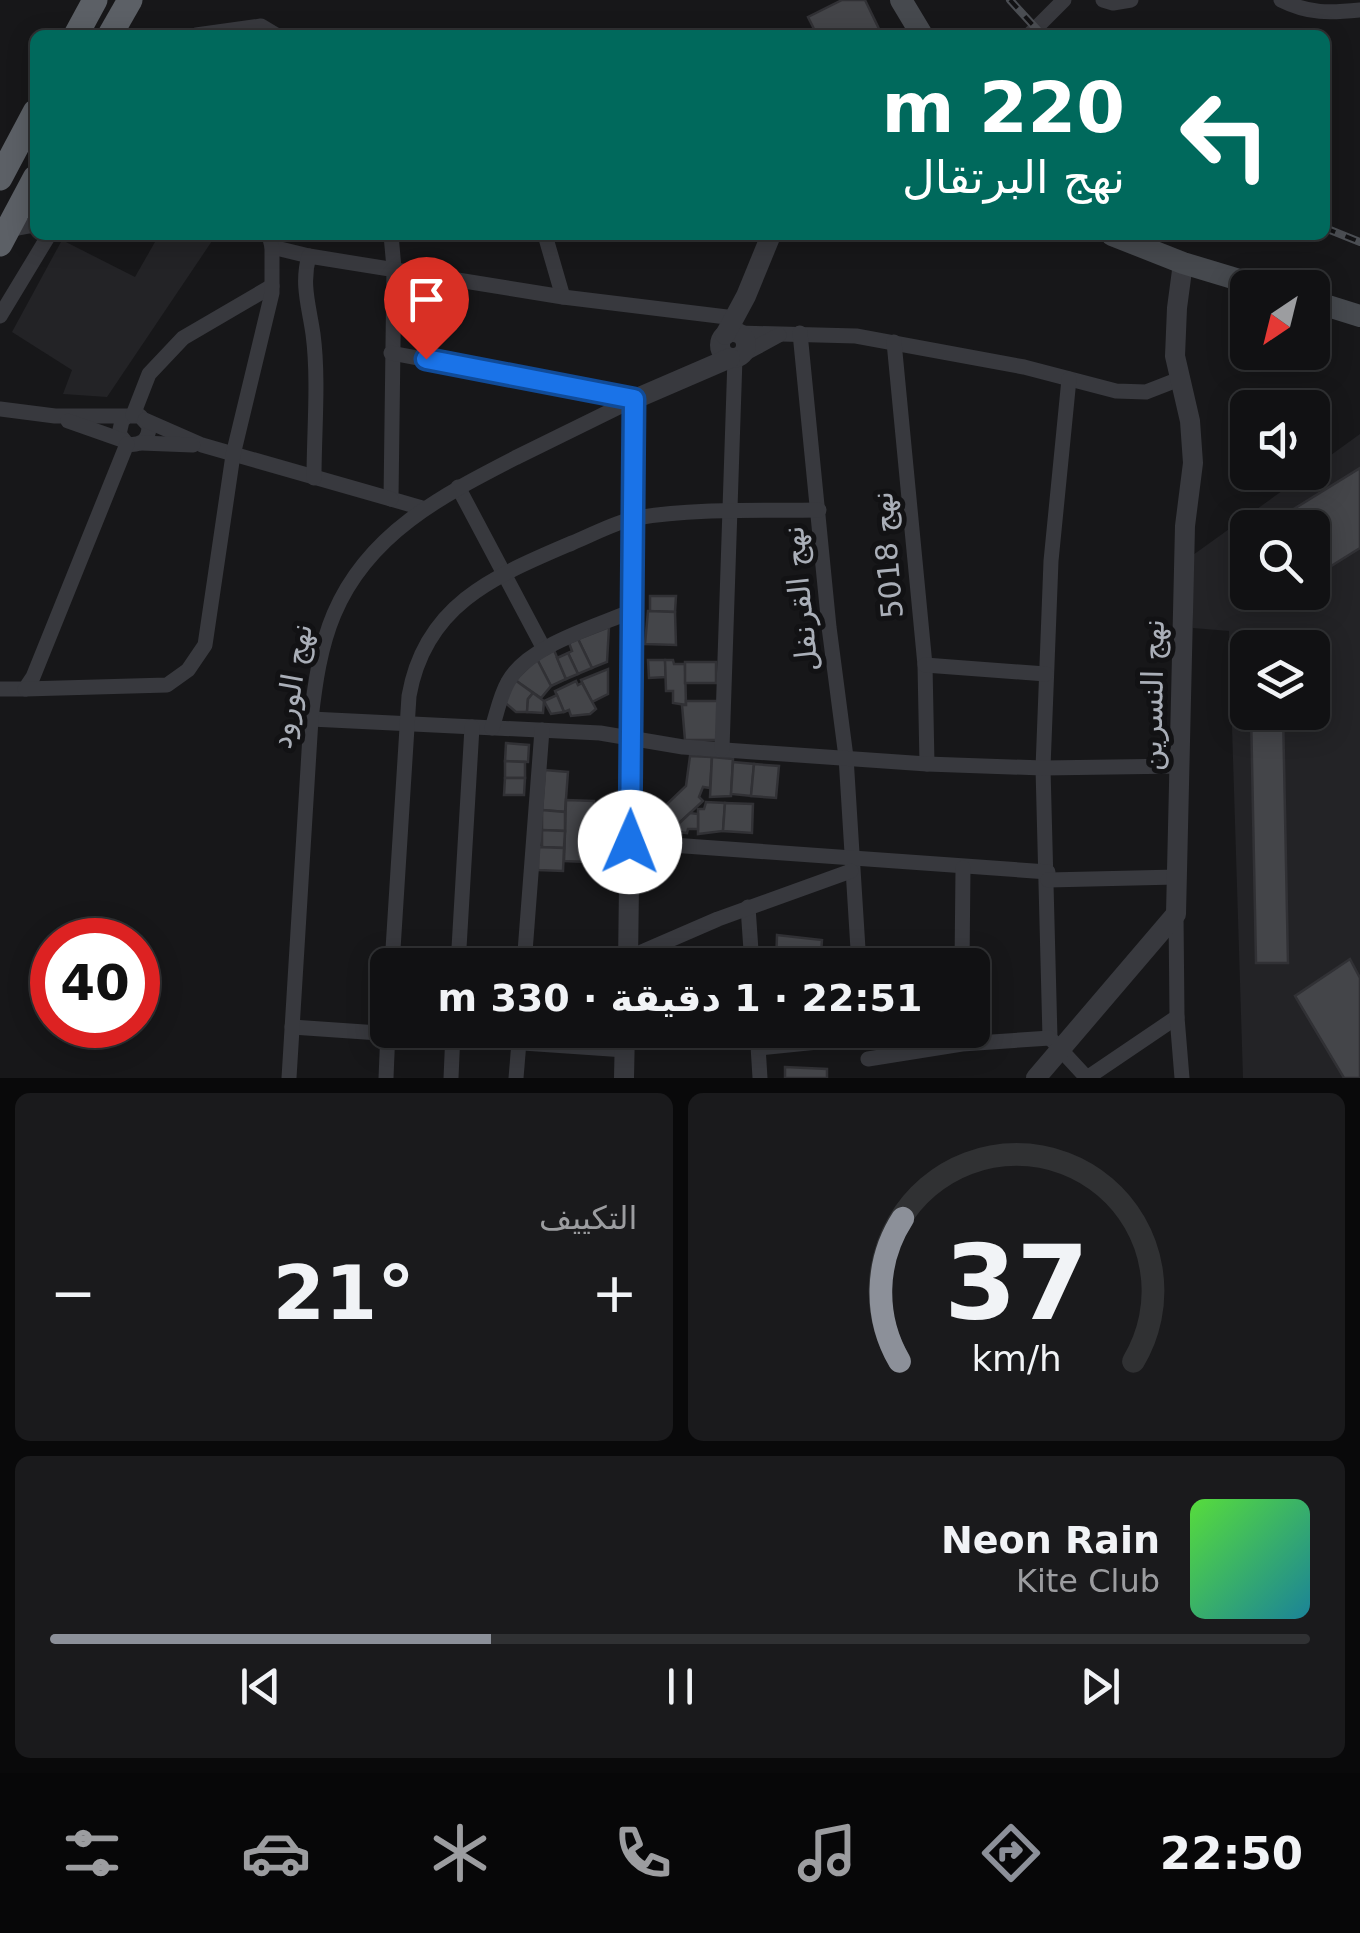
<!DOCTYPE html>
<html lang="ar">
<head>
<meta charset="utf-8">
<style>
  :root { --surface:#111113; --page:#1a1a1c; --text:#f1f3f6; --muted:#9c9da0; --line:#303133; --accent:#8c9099 }
  body { margin:0; font-family:"DejaVu Sans",Cairo,sans-serif; background:var(--page); color:var(--text); direction:rtl; height:100vh; display:flex; flex-direction:column; font-size:38px; white-space:nowrap }
  * { box-sizing:border-box; margin:0 }
  p { font-size:32px; color:var(--muted) }
  .icon { flex:none; width:55px; height:55px; fill:none; stroke:currentColor; stroke-width:2; stroke-linecap:round; stroke-linejoin:round }
  .map { position:relative; height:1078px; overflow:hidden; direction:ltr }
  .panel { display:flex; flex-direction:column; gap:15px; padding:15px; background:#09090a; flex:1 }
  .panel>* { flex:none }
  .guide { position:absolute; left:30px; top:30px; width:1300px; height:210px; border-radius:15px; box-shadow:0 5px 25px #0003,0 0 0 2px var(--line); direction:rtl; background:#00695c; color:#fff; overflow:hidden }
  .needle { width:65px; rotate:215deg }
  .controls { position:absolute; left:1230px; top:270px; display:grid; gap:20px }
  .controls a { display:grid; place-items:center; width:100px; height:100px; border-radius:15px; background:var(--surface); box-shadow:0 5px 25px #0003,0 0 0 2px var(--line); font-size:50px }
  .speed { position:absolute; left:30px; top:918px; display:flex; gap:20px; font-size:50px; font-weight:700; text-align:center }
  .speed>* { display:grid; place-content:center; width:130px; height:130px; border-radius:50%; background:var(--surface); box-shadow:0 5px 25px #0003,0 0 0 2px var(--line); line-height:1 }
  .speed .limit { border:15px solid #d22; background:#fff; color:#111 }
  .pin { position:absolute; display:grid; place-items:center; width:85px; height:85px; color:#fff; margin:-102px -42px; border-radius:50% 50% 50% 0; rotate:-45deg; box-shadow:0 0 10px #0007 }
  .pin .icon { rotate:45deg }
  .me { position:absolute; width:110px; margin:-55px; rotate:1deg; stroke-linejoin:round; filter:drop-shadow(0 0 8px #0008) }
  .turn { display:flex; align-items:center; gap:35px; height:210px; padding:0 40px; font-size:45px }
  .turn .icon { width:130px; height:130px; stroke-width:2.5 }
  .turn b { display:block; font-size:70px; line-height:85px }
  .big { font-size:75px; font-weight:800; line-height:1.1 }
  .panel .tile { flex:1; display:flex; flex-direction:column; justify-content:center; gap:15px; min-width:0; padding:0 35px; border-radius:15px; background:var(--page) }
  .panel .dial { align-items:center; gap:0 }
  .dial svg { height:260px; overflow:visible; fill:none; stroke:var(--line); stroke-width:7; stroke-linecap:round; text-anchor:middle }
  .dial text { fill:var(--text); stroke:none }
  .song { display:flex; align-items:center; gap:30px }
  .cover { width:120px; height:120px; border-radius:15px; background:linear-gradient(135deg,hsl(110 70% 55%),hsl(190 70% 35%)) }
  .played { height:10px; border-radius:5px; background:linear-gradient(90deg,var(--accent) 35%,var(--line) 35%) }
  .keys { display:flex; justify-content:space-around; direction:ltr }
  .heat { display:flex; justify-content:space-between; align-items:center; font-size:55px; direction:ltr }
  .panel .tiles { flex:1; display:grid; gap:15px; grid-template-columns:1fr 1fr }
  .tile:last-child { grid-column:span 2 }
  .trip { position:absolute; left:370px; top:948px; width:620px; height:100px; border-radius:15px; background:var(--surface); box-shadow:0 5px 25px #0003,0 0 0 2px var(--line); font-weight:800; line-height:100px; text-align:center; direction:rtl }
  .menu { display:flex; height:160px; justify-content:space-around; align-items:center; background:#070708; color:var(--muted) }
  .menu .icon { width:70px; height:70px }
  .menu .on { color:var(--accent) }
  .menu b { font-size:45px; color:var(--text) }
  .map>svg:first-child { display:block }
  .built { fill:#232326; fill-rule:evenodd }
  .building { fill:#444549; stroke:#313135; stroke-width:2.5 }
  .lines { fill:none; stroke-linecap:round; stroke-linejoin:round }
  .minor { stroke:#38393e; stroke-width:15 }
  .tertiary { stroke:#38393e; stroke-width:20 }
  .secondary { stroke:#46494e; stroke-width:22 }
  .trunk { stroke:#5c6066; stroke-width:25 }
  .rail-casing { stroke:#4b4e53; stroke-width:8 }
  .rail { stroke:#121214; stroke-width:4; stroke-dasharray:11; stroke-linecap:butt }
  .route-casing { stroke:#114b97; stroke-width:25 }
  .route { stroke:#1a73e8; stroke-width:18 }
  .labels { text-anchor:middle; dominant-baseline:central; stroke-width:10; stroke-linejoin:round; paint-order:stroke }
  .street-label { font-size:30px; fill:#aaafb8; stroke:#121214 }
</style>
</head>
<body>
<div class="map">
<svg width="1360" height="1078" viewBox="0 0 1360 1078">
  <rect width="100%" height="100%" fill="#171719"/>
  <g class="built">
    <path d="M 159,235 L 216,235 L 107,397 L 63,394 L 72,370 L 12,332 L 62,240 L 135,277 Z"/>
    <path d="M 1360,434 L 1360,1078 L 1243,1078 L 1229,631 L 1193,628 L 1193,555 L 1307,473 L 1312,472 L 1313,468 ZM 1248,528 L 1312,528 L 1312,592 L 1248,592 ZM 1248,648 L 1312,648 L 1312,712 L 1248,712 Z"/>
  </g>
  <g class="building">
    <path d="M 842,0 L 865,0 L 882,35 L 817,35 L 808,17 Z"/>
    <path d="M 1360,468 L 1360,548 L 1312,578 L 1312,528 L 1263,528 Z"/>
    <path d="M 650,596 L 676,596 L 675,612 L 650,611 Z"/>
    <path d="M 648,611 L 675,612 L 676,645 L 645,644 Z"/>
    <path d="M 609,627 L 607,662 L 592,668 L 578,639 Z"/>
    <path d="M 578,639 L 592,668 L 578,674 L 568,653 L 572,651 L 569,643 Z"/>
    <rect x="1250" y="640" width="32" height="8"/>
    <path d="M 554,650 L 566,679 L 551,686 L 537,659 Z"/>
    <path d="M 568,653 L 578,674 L 566,679 L 557,658 Z"/>
    <path d="M 537,659 L 551,686 L 541,698 L 515,680 Z"/>
    <path d="M 648,660 L 665,660 L 666,677 L 649,678 Z"/>
    <path d="M 665,660 L 673,660 L 674,664 L 685,664 L 686,705 L 673,703 L 673,691 L 666,691 Z"/>
    <rect x="685" y="662" width="31" height="21"/>
    <path d="M 608,669 L 608,694 L 592,702 L 581,680 Z"/>
    <path d="M 515,680 L 533,693 L 528,699 L 527,712 L 516,712 L 503,701 Z"/>
    <path d="M 576,681 L 578,685 L 582,683 L 596,709 L 590,714 L 571,716 L 569,710 L 564,712 L 555,691 Z"/>
    <path d="M 533,693 L 544,701 L 543,713 L 527,712 L 528,699 Z"/>
    <path d="M 557,695 L 564,712 L 551,714 L 544,701 Z"/>
    <path d="M 686,701 L 718,701 L 717,740 L 685,740 L 682,705 L 686,705 Z"/>
    <path d="M 1251,712 L 1283,712 L 1288,963 L 1256,963 Z"/>
    <path d="M 506,743 L 529,745 L 528,762 L 505,761 Z"/>
    <path d="M 690,756 L 712,757 L 710,788 L 703,787 L 699,797 L 703,801 L 678,824 L 673,819 L 664,821 L 665,831 L 641,829 L 642,804 L 664,807 L 686,786 Z"/>
    <path d="M 712,757 L 733,759 L 731,796 L 710,797 Z"/>
    <path d="M 505,761 L 525,762 L 525,778 L 505,778 Z"/>
    <path d="M 733,762 L 754,764 L 751,796 L 731,794 Z"/>
    <path d="M 754,764 L 779,766 L 776,798 L 751,796 Z"/>
    <path d="M 545,770 L 568,772 L 565,812 L 542,810 Z"/>
    <path d="M 505,778 L 525,778 L 524,795 L 504,795 Z"/>
    <path d="M 566,800 L 594,801 L 594,809 L 601,809 L 601,820 L 613,821 L 612,863 L 564,861 Z"/>
    <path d="M 706,802 L 725,803 L 723,831 L 698,834 L 698,809 L 704,809 Z"/>
    <path d="M 725,803 L 753,804 L 752,833 L 723,831 Z"/>
    <path d="M 542,810 L 565,812 L 565,831 L 542,830 Z"/>
    <path d="M 690,813 L 698,814 L 698,829 L 688,829 L 687,833 L 671,831 Z"/>
    <path d="M 542,830 L 565,831 L 564,848 L 542,847 Z"/>
    <path d="M 538,847 L 564,848 L 563,871 L 538,870 Z"/>
    <path d="M 777,935 L 822,940 L 820,965 L 776,965 Z"/>
    <path d="M 1350,959 L 1360,978 L 1360,1078 L 1344,1078 L 1295,996 Z"/>
    <path d="M 785,1067 L 827,1069 L 827,1078 L 785,1078 Z"/>
  </g>
  <g class="lines">
    <g class="minor">
      <path d="M 1103,0 L 1113,3 L 1131,0"/>
      <path d="M 1281,0 C 1309,14 1330,13 1360,10"/>
      <path d="M 196,35 L 261,26 L 276,35"/>
      <path d="M 1029,35 L 1064,0"/>
      <path d="M 8,230 L 35,225"/>
      <path d="M 269,235 L 272,247 L 309,256"/>
      <path d="M 391,235 L 394,268 L 391,499 L 422,508"/>
      <path d="M 545,235 L 563,297"/>
      <path d="M 0,316 L 49,235"/>
      <path d="M 738,333 L 856,336 L 1024,367 L 1116,391 L 1146,392 L 1182,378"/>
      <path d="M 800,333 L 829,627 L 846,757 L 859,965"/>
      <path d="M 894,342 L 925,665 L 927,764"/>
      <path d="M 391,353 L 635,399"/>
      <path d="M 742,355 L 779,335"/>
      <path d="M 1069,379 L 1051,561 L 1043,768 L 1050,1038 L 1087,1078 L 1177,1017"/>
      <path d="M 0,409 L 55,416 L 140,416 L 149,426 C 149,440 141,446 127,444 L 119,434 L 122,421 L 127,416"/>
      <path d="M 133,415 L 149,374 L 183,338 L 272,286"/>
      <path d="M 145,420 L 202,445 L 391,499"/>
      <path d="M 68,421 L 122,440"/>
      <path d="M 141,443 L 193,445"/>
      <path d="M 314,478 C 314,432 319,379 313,334 C 309,306 301,284 309,256 L 563,297 L 735,318"/>
      <path d="M 458,487 L 544,649"/>
      <path d="M 925,665 L 1046,674"/>
      <path d="M 0,689 L 25,689 L 33,677 L 127,444"/>
      <path d="M 25,689 L 167,685 L 188,670 L 205,645 L 233,455 L 272,293 L 272,247"/>
      <path d="M 311,719 L 600,733 L 683,747 L 927,764 L 1043,768 L 1181,766"/>
      <path d="M 492,728 C 497,713 500,696 508,682 C 527,646 595,627 632,611"/>
      <path d="M 722,749 L 735,358"/>
      <path d="M 630,842 L 1048,872"/>
      <path d="M 1048,880 L 1177,877"/>
      <path d="M 748,907 L 752,965"/>
      <path d="M 1176,914 L 1177,1017 L 1182,1078"/>
      <path d="M 628,958 L 718,919 L 851,871"/>
      <path d="M 392,965 L 409,696 C 425,604 495,576 572,543 C 592,535 615,522 636,518 C 696,508 759,511 819,510"/>
      <path d="M 458,965 L 472,727"/>
      <path d="M 524,965 L 542,730"/>
      <path d="M 962,965 L 963,868"/>
      <path d="M 292,1027 L 625,1050"/>
      <path d="M 757,1030 L 760,1078"/>
      <path d="M 758,1048 L 867,1037"/>
      <path d="M 868,1059 L 962,1044 L 1050,1038"/>
      <path d="M 289,1078 L 311,719 C 315,684 320,647 334,614 C 368,533 443,495 517,457 C 556,438 595,419 635,399"/>
      <path d="M 386,1078 L 388,1030"/>
      <path d="M 451,1078 L 453,1032"/>
      <path d="M 516,1078 L 520,1030"/>
    </g>
    <g class="tertiary">
      <circle cx="733" cy="345" r="13"/>
      <path d="M 725,335 L 746,296 L 771,235"/>
      <path d="M 628,965 L 635,399 L 730,358"/>
      <path d="M 624,1078 L 625,1030"/>
      <path d="M 1036,1078 L 1176,914 L 1185,526 L 1193,463 L 1190,421 L 1175,356 L 1177,308 L 1183,263"/>
    </g>
    <g class="secondary">
      <path d="M 901,0 L 922,35"/>
      <path d="M 1112,235 L 1183,263 L 1266,288"/>
      <path d="M 1312,301 L 1360,316"/>
    </g>
    <g class="trunk">
      <path d="M 76,35 L 95,0"/>
      <path d="M 110,35 L 130,0"/>
      <path d="M 0,178 L 35,112"/>
      <path d="M 0,244 L 35,178"/>
    </g>
    <g class="rail-casing">
      <g id="rail">
        <path d="M 1010,0 L 1042,35"/>
        <path d="M 1325,228 L 1360,242"/>
      </g>
    </g>
    <use href="#rail" class="rail"/>
  </g>
  <g class="lines">
    <g class="route-casing">
      <path id="route" d="M 426,359 L 634,399 L 630,842"/>
    </g>
    <use href="#route" class="route"/>
  </g>
  <g class="labels">
    <g class="street-label">
      <text transform="translate(887 555) rotate(-95)">نهج 5018</text>
      <text transform="translate(800 599) rotate(-96)">نهج القرنفل</text>
      <text transform="translate(291 686) rotate(-80)">نهج الورود</text>
      <text transform="translate(1152 695) rotate(-89)">نهج النسرين</text>
    </g>
  </g>
</svg>
<div class="controls">
<a><svg class="needle" viewBox="-14 -14 28 28"><path d="M0-13l5 13h-10z" fill="#e53935"/><path d="M0 13l5-13h-10z" fill="#9c9da0"/></svg></a>
<a><svg class="icon" aria-label="sound" viewBox="0 0 24 24"><path d="M4 9h4l5-4v14l-5-4H4zM17 9q2 3 0 6"/></svg></a>
<a><svg class="icon" aria-label="search" viewBox="0 0 24 24"><circle cx="10" cy="10" r="6"/><path d="M15 15l6 6"/></svg></a>
<a><svg class="icon" aria-label="layers" viewBox="0 0 24 24"><path d="M12 4l9 5-9 5-9-5zM3 14l9 5 9-5"/></svg></a>
</div>
<div class="speed"><div class="limit">40</div></div>
<div class="pin" style="left:426px;top:359px;background:#d93025"><svg class="icon" aria-label="arrive" viewBox="0 0 24 24"><path d="M6 21V4h12l-3 4 3 4H6"/></svg></div>
<svg class="me" style="left:630px;top:842px" viewBox="-20 -20 40 40"><circle r="19" fill="#fff"/><path d="M0-13L10 11 0 6-10 11z" fill="#1a73e8"/></svg>
<div class="trip">22:51 · 1 دقيقة · 330 m</div>
<div class="guide">
<div class="turn"><svg class="icon" aria-label="left" viewBox="0 0 24 24"><path d="M17 20v-9H6M10 6l-5 5 5 5"/></svg><div><b>220 m</b>نهج البرتقال</div></div>
</div>
</div>
<section class="panel">
<div class="tiles">
<div class="tile dial"><svg viewBox="0 0 100 80">
<path d="M14 69A42 42 0 1 1 86 69"/>
<path d="M14 69A42 42 0 0 1 15 25" stroke="#8c9099"/>
<text x="50" y="56" font-size="32" font-weight="700">37</text>
<text x="50" y="72" font-size="11">km/h</text>
</svg></div>
<div class="tile"><p>التكييف</p>
<div class="heat"><a>−</a><b class="big">21°</b><a>+</a></div>
</div>
<div class="tile">
<div class="song"><i class="cover"></i><div><b>Neon Rain</b><p>Kite Club</p></div></div>
<div class="played"></div>
<div class="keys"><svg class="icon" aria-label="previous" viewBox="0 0 24 24"><path d="M18 5L8 12l10 7zM5 5v14"/></svg><svg class="icon" aria-label="pause" viewBox="0 0 24 24"><path d="M8 5v14M16 5v14"/></svg><svg class="icon" aria-label="next" viewBox="0 0 24 24"><path d="M6 5l10 7-10 7zM19 5v14"/></svg></div>
</div>
</div>
</section>
<nav class="menu">
<b>22:50</b>
<svg class="icon on" aria-label="directions" viewBox="0 0 24 24"><path d="M12 3l9 9-9 9-9-9zM9 14v-3h6M13 9l2 2-2 2"/></svg>
<svg class="icon" aria-label="music" viewBox="0 0 24 24"><path d="M9 18V5l10-2v13"/><circle cx="6" cy="18" r="3"/><circle cx="16" cy="16" r="3"/></svg>
<svg class="icon" aria-label="phone" viewBox="0 0 24 24"><path d="M5 4h4l2 5-3 2q2 4 5 5l2-3 5 2v4C11 20 4 13 5 4z"/></svg>
<svg class="icon" aria-label="climate" viewBox="0 0 24 24"><path d="M12 3v18M4 7l16 10M4 17L20 7"/></svg>
<svg class="icon" aria-label="car" viewBox="0 0 24 24"><path d="M5 17H2v-5l4-1 3-4h7l3 4 3 1v5h-3M9 17h6M6 11h13"/><circle cx="7" cy="17" r="2"/><circle cx="17" cy="17" r="2"/></svg>
<svg class="icon" aria-label="filters" viewBox="0 0 24 24"><path d="M4 7h16M4 17h16"/><circle cx="9" cy="7" r="2"/><circle cx="15" cy="17" r="2"/></svg>
</nav>
</body>
</html>
